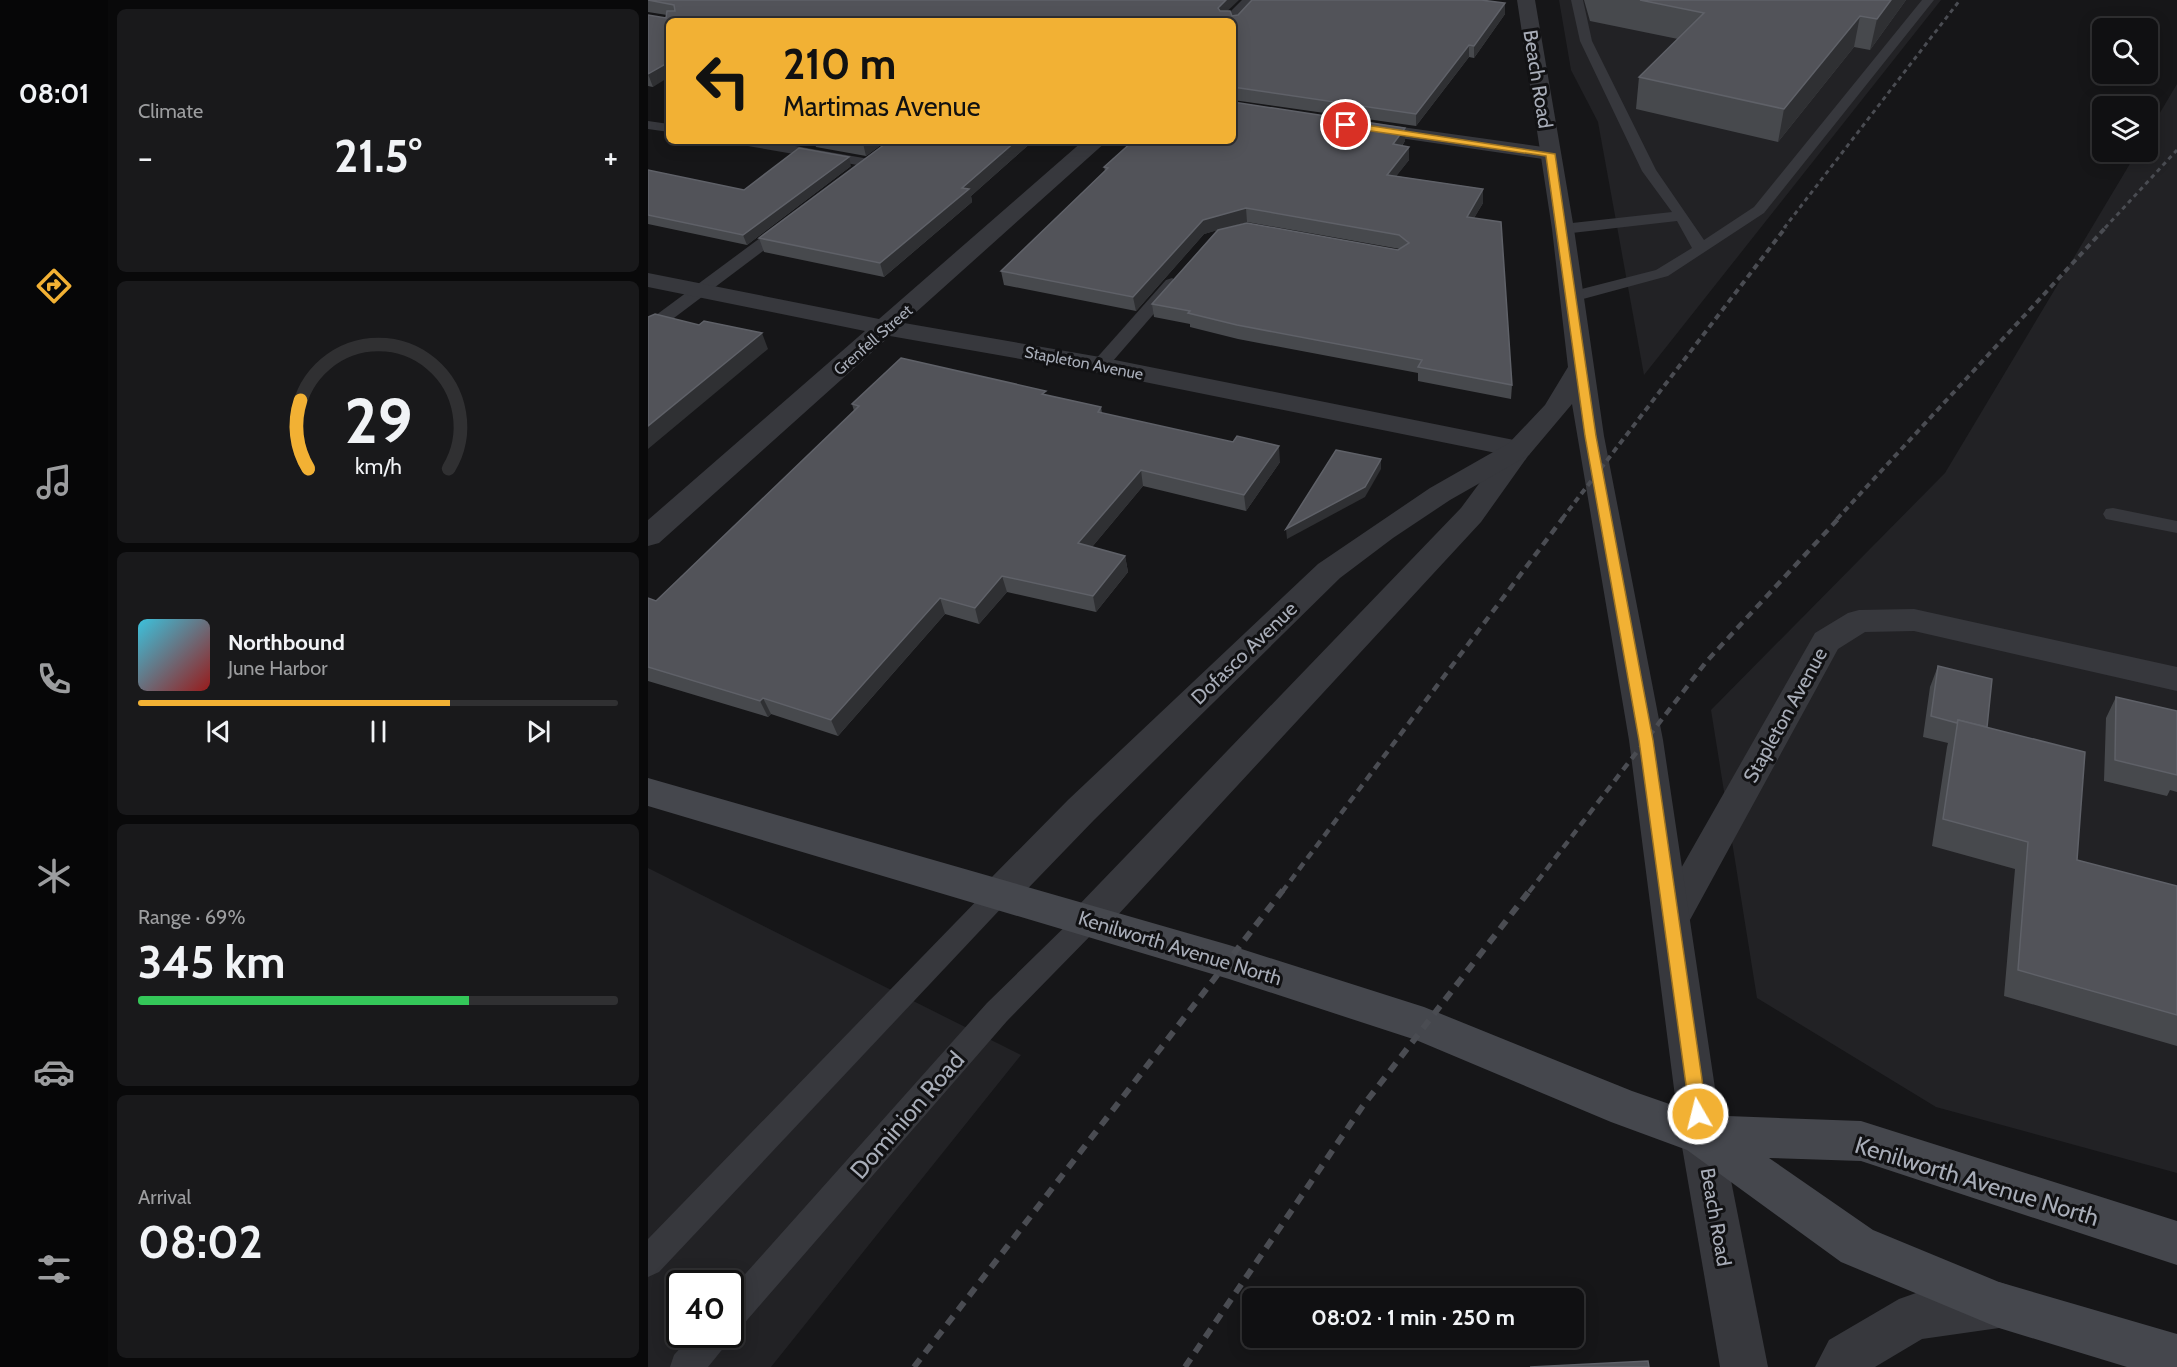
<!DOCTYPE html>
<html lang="en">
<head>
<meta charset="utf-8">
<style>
  :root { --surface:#101012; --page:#19191b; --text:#f1f3f6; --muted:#9c9d9f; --line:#303032; --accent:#f2b134 }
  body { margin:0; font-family:Cabin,sans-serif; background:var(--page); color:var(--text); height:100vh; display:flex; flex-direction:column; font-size:22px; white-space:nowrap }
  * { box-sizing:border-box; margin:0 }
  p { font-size:20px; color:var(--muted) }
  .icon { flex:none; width:33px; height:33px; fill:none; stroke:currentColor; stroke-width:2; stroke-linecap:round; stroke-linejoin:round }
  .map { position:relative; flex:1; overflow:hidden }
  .side { display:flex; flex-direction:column; gap:9px; padding:9px; background:#09090a; width:540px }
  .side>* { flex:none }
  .hud { position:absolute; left:18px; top:18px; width:570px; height:126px; border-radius:9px; box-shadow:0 3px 15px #0003,0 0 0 2px var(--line); background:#f2b134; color:#111; overflow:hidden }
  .tools { position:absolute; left:1444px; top:18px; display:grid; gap:12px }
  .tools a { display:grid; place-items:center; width:66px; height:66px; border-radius:9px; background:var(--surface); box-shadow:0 3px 15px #0003,0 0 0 2px var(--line); font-size:30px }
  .speed { position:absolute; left:18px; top:1270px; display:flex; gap:12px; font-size:30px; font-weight:700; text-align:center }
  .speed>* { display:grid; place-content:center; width:78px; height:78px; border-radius:50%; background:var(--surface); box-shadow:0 3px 15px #0003,0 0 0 2px var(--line); line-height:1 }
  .speed .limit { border:3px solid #111; border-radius:9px; background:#fff; color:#111 }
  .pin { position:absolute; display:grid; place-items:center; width:51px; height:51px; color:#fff; margin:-26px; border:3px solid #fff; border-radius:50%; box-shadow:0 2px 6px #0007 }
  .me { position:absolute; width:66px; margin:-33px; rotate:352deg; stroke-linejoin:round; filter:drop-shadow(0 0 4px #0008) }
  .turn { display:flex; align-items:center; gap:21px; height:126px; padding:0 18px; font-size:27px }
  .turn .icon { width:78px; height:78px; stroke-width:2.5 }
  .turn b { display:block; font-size:42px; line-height:51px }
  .big { font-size:45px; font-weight:800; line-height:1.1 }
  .side .card { flex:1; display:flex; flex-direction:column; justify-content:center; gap:9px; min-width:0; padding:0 21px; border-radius:9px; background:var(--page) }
  .side .dial { align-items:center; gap:0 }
  .dial svg { height:156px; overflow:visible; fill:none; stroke:var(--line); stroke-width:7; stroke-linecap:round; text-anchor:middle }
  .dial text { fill:var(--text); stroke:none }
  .song { display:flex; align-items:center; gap:18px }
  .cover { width:72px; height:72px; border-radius:9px; background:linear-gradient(135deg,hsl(190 70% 55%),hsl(0 70% 35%)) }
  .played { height:6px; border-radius:3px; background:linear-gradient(90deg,var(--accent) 65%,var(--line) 65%) }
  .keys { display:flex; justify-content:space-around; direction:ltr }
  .heat { display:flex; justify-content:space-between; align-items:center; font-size:33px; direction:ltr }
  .charge { height:9px; border-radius:4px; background:linear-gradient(90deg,#34c759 69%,var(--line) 0) }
  .trip { position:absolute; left:594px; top:1288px; width:342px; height:60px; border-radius:9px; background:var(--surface); box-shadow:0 3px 15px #0003,0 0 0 2px var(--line); font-weight:800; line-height:60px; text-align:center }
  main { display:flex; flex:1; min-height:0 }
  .tab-bar { display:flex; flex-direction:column; width:108px; justify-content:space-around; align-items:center; background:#060607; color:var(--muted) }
  .tab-bar .icon { width:42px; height:42px }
  .tab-bar .current { color:var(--accent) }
  .tab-bar b { font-size:27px; color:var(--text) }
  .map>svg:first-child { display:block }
  .built { fill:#222225; fill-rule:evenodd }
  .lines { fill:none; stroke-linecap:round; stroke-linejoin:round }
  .service { fill:#37383d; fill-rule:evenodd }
  .minor { fill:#37383d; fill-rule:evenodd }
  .tertiary { fill:#37383d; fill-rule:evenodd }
  .secondary { fill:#45474d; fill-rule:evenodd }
  .rail-far3 { stroke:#4a4c52; stroke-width:3; stroke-dasharray:4.5 4; stroke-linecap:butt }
  .rail-far2 { stroke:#4a4c52; stroke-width:4; stroke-dasharray:6 4.5; stroke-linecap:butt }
  .rail-far1 { stroke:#4a4c52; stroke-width:4.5; stroke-dasharray:8 6; stroke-linecap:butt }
  .rail { stroke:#4a4c52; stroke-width:6; stroke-dasharray:10 8; stroke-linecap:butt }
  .wall { fill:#47494d; fill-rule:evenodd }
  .shaded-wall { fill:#2f3033 }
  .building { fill:#525359; stroke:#5f6168; stroke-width:1.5 }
  .route { fill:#f2b134; stroke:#9d7322; stroke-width:1.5 }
  .labels { text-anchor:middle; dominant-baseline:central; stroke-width:6; stroke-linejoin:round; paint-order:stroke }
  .far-street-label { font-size:16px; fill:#a8adb8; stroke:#111113 }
  .street-label { font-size:20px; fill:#a8adb8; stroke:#111113 }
  .near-street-label { font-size:24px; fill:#a8adb8; stroke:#111113 }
</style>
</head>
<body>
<main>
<nav class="tab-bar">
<b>08:01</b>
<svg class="icon current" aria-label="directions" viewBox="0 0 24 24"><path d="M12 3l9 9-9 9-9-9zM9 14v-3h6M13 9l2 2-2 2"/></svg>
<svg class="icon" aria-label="music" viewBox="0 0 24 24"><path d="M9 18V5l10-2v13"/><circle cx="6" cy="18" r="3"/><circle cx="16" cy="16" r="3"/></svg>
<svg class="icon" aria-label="phone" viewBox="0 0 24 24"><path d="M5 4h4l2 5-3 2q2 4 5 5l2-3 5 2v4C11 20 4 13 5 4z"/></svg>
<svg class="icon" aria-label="climate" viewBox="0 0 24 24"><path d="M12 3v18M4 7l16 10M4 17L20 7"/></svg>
<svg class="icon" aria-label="car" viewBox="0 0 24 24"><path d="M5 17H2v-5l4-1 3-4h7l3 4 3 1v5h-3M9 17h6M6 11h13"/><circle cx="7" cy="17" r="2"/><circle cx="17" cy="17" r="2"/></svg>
<svg class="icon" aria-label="filters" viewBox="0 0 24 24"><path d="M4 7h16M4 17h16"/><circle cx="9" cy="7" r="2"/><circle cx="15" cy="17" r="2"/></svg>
</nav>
<section class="side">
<div class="card"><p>Climate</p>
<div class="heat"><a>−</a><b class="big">21.5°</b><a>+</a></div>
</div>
<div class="card dial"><svg viewBox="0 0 100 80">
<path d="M14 69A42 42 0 1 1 86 69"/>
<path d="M14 69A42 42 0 0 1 10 34" stroke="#f2b134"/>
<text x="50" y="56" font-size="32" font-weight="700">29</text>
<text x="50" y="72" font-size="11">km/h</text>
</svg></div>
<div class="card">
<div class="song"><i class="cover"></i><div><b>Northbound</b><p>June Harbor</p></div></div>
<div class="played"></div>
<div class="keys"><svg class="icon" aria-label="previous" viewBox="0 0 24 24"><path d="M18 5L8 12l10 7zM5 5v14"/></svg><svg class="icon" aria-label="pause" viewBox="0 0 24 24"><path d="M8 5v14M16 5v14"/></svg><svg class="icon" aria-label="next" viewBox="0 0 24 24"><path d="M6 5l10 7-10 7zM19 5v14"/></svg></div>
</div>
<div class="card"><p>Range · 69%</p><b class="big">345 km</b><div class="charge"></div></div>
<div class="card"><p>Arrival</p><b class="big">08:02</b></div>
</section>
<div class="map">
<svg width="1529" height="1367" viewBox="0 0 1529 1367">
  <rect width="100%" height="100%" fill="#161618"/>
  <g class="built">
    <path d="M 911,0 L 1293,0 L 996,375 L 950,122 L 923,70 Z"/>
    <path d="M 1529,84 L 1529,1173 L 1288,1107 L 1109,998 L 1063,710 L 1297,473 L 1489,152 L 1500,152 L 1500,133 Z"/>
    <path d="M 0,868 L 373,1055 L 123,1367 L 0,1367 ZM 32,1284 L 82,1284 L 82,1335 L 32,1335 Z"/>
  </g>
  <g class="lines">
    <g class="service">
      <path d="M 923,0 L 935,0 L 944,41 L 1008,170 L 1056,240 L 1106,207 L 1274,0 L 1286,0 L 1116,213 L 1020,276 L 924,302 L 916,297 L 918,293 L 1008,270 L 1044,248 L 1029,221 L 915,234 L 907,229 L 915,224 L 1024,212 L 994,171 L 932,41 Z"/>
      <path d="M 0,121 L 21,124 L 21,132 L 0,129 Z"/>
      <path d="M 87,141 L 119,141 L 221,159 L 228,163 L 221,167 L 94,145 Z"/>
      <path d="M 137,222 L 143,224 L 145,227 L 143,230 L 6,333 L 0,334 L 0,321 L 131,224 Z"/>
      <path d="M 524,278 L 532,283 L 530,286 L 458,369 L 446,369 L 443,365 L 446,361 L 518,280 Z"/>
      <path d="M 1465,508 L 1529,521 L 1529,533 L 1458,519 L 1455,514 L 1458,509 Z"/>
      <path d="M 351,883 L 360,887 L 364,894 L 360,901 L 11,1272 L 0,1277 L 0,1239 L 342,887 Z"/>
      <path d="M 441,909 L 450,912 L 454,920 L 450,928 L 359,1021 L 93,1327 L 82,1332 L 82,1291 L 339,1003 L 432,912 Z"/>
      <path d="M 44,1335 L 82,1335 L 77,1346 L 60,1367 L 22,1367 L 26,1355 Z"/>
    </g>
    <g class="minor">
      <path d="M 594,0 L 614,0 L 589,25 L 585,26 L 585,21 L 573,21 Z"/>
      <path d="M 711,121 L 902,148 L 910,149 L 913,154 L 910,159 L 902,160 L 704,131 L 701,127 L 704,123 Z"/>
      <path d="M 435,141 L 459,141 L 256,323 L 452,357 L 871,441 L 881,443 L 885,449 L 833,522 L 455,931 L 441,936 L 427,931 L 422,920 L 427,909 L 813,508 L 853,454 L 452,373 L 242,336 L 11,543 L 0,546 L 0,520 L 217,331 L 0,287 L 0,273 L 231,319 Z"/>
      <path d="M 1266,609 L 1529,667 L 1529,691 L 1266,631 L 1217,632 L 1190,649 L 1037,929 L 1024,934 L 1011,929 L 1005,918 L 1011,907 L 1167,633 L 1200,613 L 1211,610 Z"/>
      <path d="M 1053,1115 L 1068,1121 L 1074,1135 L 1120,1367 L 1072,1367 L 1032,1135 L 1038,1121 Z"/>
      <path d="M 1351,1282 L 1368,1288 L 1374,1305 L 1368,1322 L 1351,1328 L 1274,1339 L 1227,1367 L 1167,1367 L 1181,1340 L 1251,1299 L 1268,1293 Z"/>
    </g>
    <path class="tertiary" d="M 869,0 L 887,0 L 926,229 L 956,436 L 1015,740 L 1074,1135 L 1068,1149 L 1053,1155 L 1038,1149 L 1032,1135 L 981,740 L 924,404 L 881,455 L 802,500 L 745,538 L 692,578 L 446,820 L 364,905 L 351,909 L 338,905 L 332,894 L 338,883 L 420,800 L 670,564 L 782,488 L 861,443 L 897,405 L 920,367 L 904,229 Z"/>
    <path class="secondary" d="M 0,778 L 581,945 L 776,1007 L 984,1091 L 1053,1115 L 1213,1121 L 1529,1221 L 1529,1265 L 1213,1161 L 1121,1158 L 1225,1230 L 1351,1282 L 1529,1334 L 1529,1367 L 1479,1367 L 1351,1328 L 1193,1262 L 1039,1150 L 963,1122 L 768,1040 L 581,979 L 0,806 Z"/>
    <g class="rail-far3">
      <path d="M 1136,228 L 1312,0"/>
      <path d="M 1457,228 L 1529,150"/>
    </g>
    <g class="rail-far2">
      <path d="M 914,519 L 1138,227"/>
      <path d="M 1189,519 L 1458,227"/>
    </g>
    <g class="rail-far1">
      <path d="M 634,892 L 915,518"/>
      <path d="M 881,892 L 1058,662 L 1191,518"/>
    </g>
    <g class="rail">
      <path d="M 266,1367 L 635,890"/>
      <path d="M 537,1367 L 714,1107 L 882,890"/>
    </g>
  </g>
  <g class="wall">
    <path d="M 0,0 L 579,11 L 584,16 L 857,14 L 826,58 L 821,57 L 768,126 L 585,100 L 585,21 L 21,21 L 5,87 L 0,86 L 0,15 L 18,18 L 19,15 L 0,12 Z"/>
    <path d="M 936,0 L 1258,0 L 1222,50 L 1206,47 L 1130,142 L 988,109 L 991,77 L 1030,39 L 942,21 Z"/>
    <path d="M 166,141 L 238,141 L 218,156 L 168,147 Z"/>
    <path d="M 241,141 L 385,141 L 323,196 L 324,202 L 236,277 L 116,252 L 111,238 Z"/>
    <path d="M 757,141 L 754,146 L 761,160 L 748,176 L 835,189 L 835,203 L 826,218 L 864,385 L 863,399 L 770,381 L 770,373 L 590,339 L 542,327 L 542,324 L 506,317 L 504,304 L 569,230 L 556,234 L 488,311 L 356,285 L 353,271 L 457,171 L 456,167 ZM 599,222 L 752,249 L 750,250 L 577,228 Z"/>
    <path d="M 203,166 L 99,245 L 0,224 L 0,170 L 96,190 Z"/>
    <path d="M 399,395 L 453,407 L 454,413 L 632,462 L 598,511 L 495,486 L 444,547 L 477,556 L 480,572 L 448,612 L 359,592 L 331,624 L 297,614 L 190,736 L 123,714 L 120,717 L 0,681 L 0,598 L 8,601 L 206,411 L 204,404 Z"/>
    <path d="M 1290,666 L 1339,727 L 1429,860 L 1529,886 L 1529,1046 L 1356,996 L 1367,869 L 1284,846 L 1299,747 L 1300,743 L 1275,737 L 1282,687 Z"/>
    <path d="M 1468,697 L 1529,711 L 1529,792 L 1522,790 L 1519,796 L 1456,781 L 1458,718 Z"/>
  </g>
  <g class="shaded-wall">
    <path d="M 578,0 L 591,0 L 571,19 L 570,8 Z"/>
    <path d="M 1243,0 L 1258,0 L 1222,50 L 1229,19 Z"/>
    <path d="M 857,3 L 857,14 L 826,58 L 826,46 Z"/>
    <path d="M 1212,16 L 1206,47 L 1130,142 L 1136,109 Z"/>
    <path d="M 821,45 L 821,57 L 768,126 L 768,114 Z"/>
    <path d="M 21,62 L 21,77 L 5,87 L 0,74 Z"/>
    <path d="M 757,128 L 757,141 L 745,157 L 745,144 Z"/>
    <path d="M 217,141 L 238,141 L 218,156 L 215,143 Z"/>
    <path d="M 368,141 L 385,141 L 323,196 L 324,202 L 236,277 L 232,263 L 314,188 Z"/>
    <path d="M 761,147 L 761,160 L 739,188 L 739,175 Z"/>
    <path d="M 201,157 L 203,166 L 99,245 L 95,235 Z"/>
    <path d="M 835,189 L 835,203 L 819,230 L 819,217 Z"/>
    <path d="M 598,208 L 599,222 L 556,234 L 488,311 L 485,297 L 555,220 Z"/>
    <path d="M 114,333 L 120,349 L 0,449 L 0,426 Z"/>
    <path d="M 631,446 L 632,462 L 598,511 L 596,495 Z"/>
    <path d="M 733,459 L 733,469 L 717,497 L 639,539 L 638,529 Z"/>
    <path d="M 493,470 L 495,486 L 434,559 L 430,543 Z"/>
    <path d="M 477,556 L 480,572 L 448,612 L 445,596 Z"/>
    <path d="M 354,576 L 359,592 L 331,624 L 327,608 Z"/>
    <path d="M 292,598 L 297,614 L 190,736 L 183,720 Z"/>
    <path d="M 115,698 L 123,714 L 120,717 L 112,701 Z"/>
  </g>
  <g class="building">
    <path d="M 0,0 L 578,0 L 570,8 L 572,11 L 582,11 L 584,16 L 590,15 L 604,0 L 833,0 L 857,3 L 826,46 L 821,45 L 768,114 L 585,87 L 585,21 L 21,21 L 21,62 L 0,74 L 0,15 L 18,18 L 19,11 L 27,11 L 26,5 Z"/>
    <path d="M 992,0 L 1243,0 L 1229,19 L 1212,16 L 1136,109 L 991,77 L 1056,13 Z"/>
    <path d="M 585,102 L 757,128 L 745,144 L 761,147 L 739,175 L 835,189 L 819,217 L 853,222 L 864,385 L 770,367 L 774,360 L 589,325 L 540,313 L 542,311 L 504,304 L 570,230 L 599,223 L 750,250 L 761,243 L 751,235 L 598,208 L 555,220 L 485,297 L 353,271 L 460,168 L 456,167 L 485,141 L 585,141 Z"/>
    <path d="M 241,141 L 368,141 L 314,188 L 321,189 L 232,263 L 111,238 Z"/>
    <path d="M 151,148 L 201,157 L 95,235 L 0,215 L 0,170 L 96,190 Z"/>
    <path d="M 7,314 L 51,325 L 56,321 L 114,333 L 0,426 L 0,317 Z"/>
    <path d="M 253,358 L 398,391 L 394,394 L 453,407 L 450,412 L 585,442 L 589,436 L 631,446 L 596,495 L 493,470 L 430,543 L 477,556 L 445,596 L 354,576 L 327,608 L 292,598 L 183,720 L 115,698 L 112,701 L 0,667 L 0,598 L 8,601 L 211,406 L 204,404 Z"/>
    <path d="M 688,450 L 733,459 L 717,487 L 638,529 Z"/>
    <path d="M 1290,666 L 1344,679 L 1339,727 L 1310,720 L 1309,723 L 1283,716 Z"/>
    <path d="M 1468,697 L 1529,711 L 1529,775 L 1467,760 Z"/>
    <path d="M 1310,720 L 1437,752 L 1429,860 L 1529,886 L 1529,1015 L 1370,970 L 1380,842 L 1295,819 Z"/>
    <path d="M 1000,1361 L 1001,1367 L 882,1367 Z"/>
  </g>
  <path class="route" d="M 698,122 L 907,154 L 948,436 L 1005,740 L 1059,1114 L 1057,1120 L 1050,1122 L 1044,1120 L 1042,1114 L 991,740 L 937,436 L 898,156 L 695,127 Z"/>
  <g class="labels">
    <g class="far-street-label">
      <text transform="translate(225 340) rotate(-41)">Grenfell Street</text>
      <text transform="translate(436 363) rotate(11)">Stapleton Avenue</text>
    </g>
    <g class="street-label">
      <text transform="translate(890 79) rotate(81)">Beach Road</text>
      <text transform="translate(596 653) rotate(-44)">Dofasco Avenue</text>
      <text transform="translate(1137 715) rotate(-61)">Stapleton Avenue</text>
      <text transform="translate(532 948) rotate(17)">Kenilworth Avenue North</text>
      <text transform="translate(1068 1217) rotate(80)">Beach Road</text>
    </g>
    <g class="near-street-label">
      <text transform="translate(259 1115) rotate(-49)">Dominion Road</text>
      <text transform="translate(1329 1181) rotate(17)">Kenilworth Avenue North</text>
    </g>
  </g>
</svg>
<div class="tools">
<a><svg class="icon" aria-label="search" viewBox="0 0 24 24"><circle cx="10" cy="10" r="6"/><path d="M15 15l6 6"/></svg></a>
<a><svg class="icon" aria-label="layers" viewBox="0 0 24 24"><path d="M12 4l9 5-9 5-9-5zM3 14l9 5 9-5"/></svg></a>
</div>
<div class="speed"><div class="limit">40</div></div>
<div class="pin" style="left:698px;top:125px;background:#d93025"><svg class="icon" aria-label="arrive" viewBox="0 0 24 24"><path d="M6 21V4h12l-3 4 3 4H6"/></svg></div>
<svg class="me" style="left:1050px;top:1114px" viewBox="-20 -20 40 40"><circle r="17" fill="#f2b134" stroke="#fff" stroke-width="3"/><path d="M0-11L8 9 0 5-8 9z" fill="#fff"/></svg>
<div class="trip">08:02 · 1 min · 250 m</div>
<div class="hud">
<div class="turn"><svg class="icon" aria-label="left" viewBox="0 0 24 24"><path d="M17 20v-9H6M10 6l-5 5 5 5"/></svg><div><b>210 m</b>Martimas Avenue</div></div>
</div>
</div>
</main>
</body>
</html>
